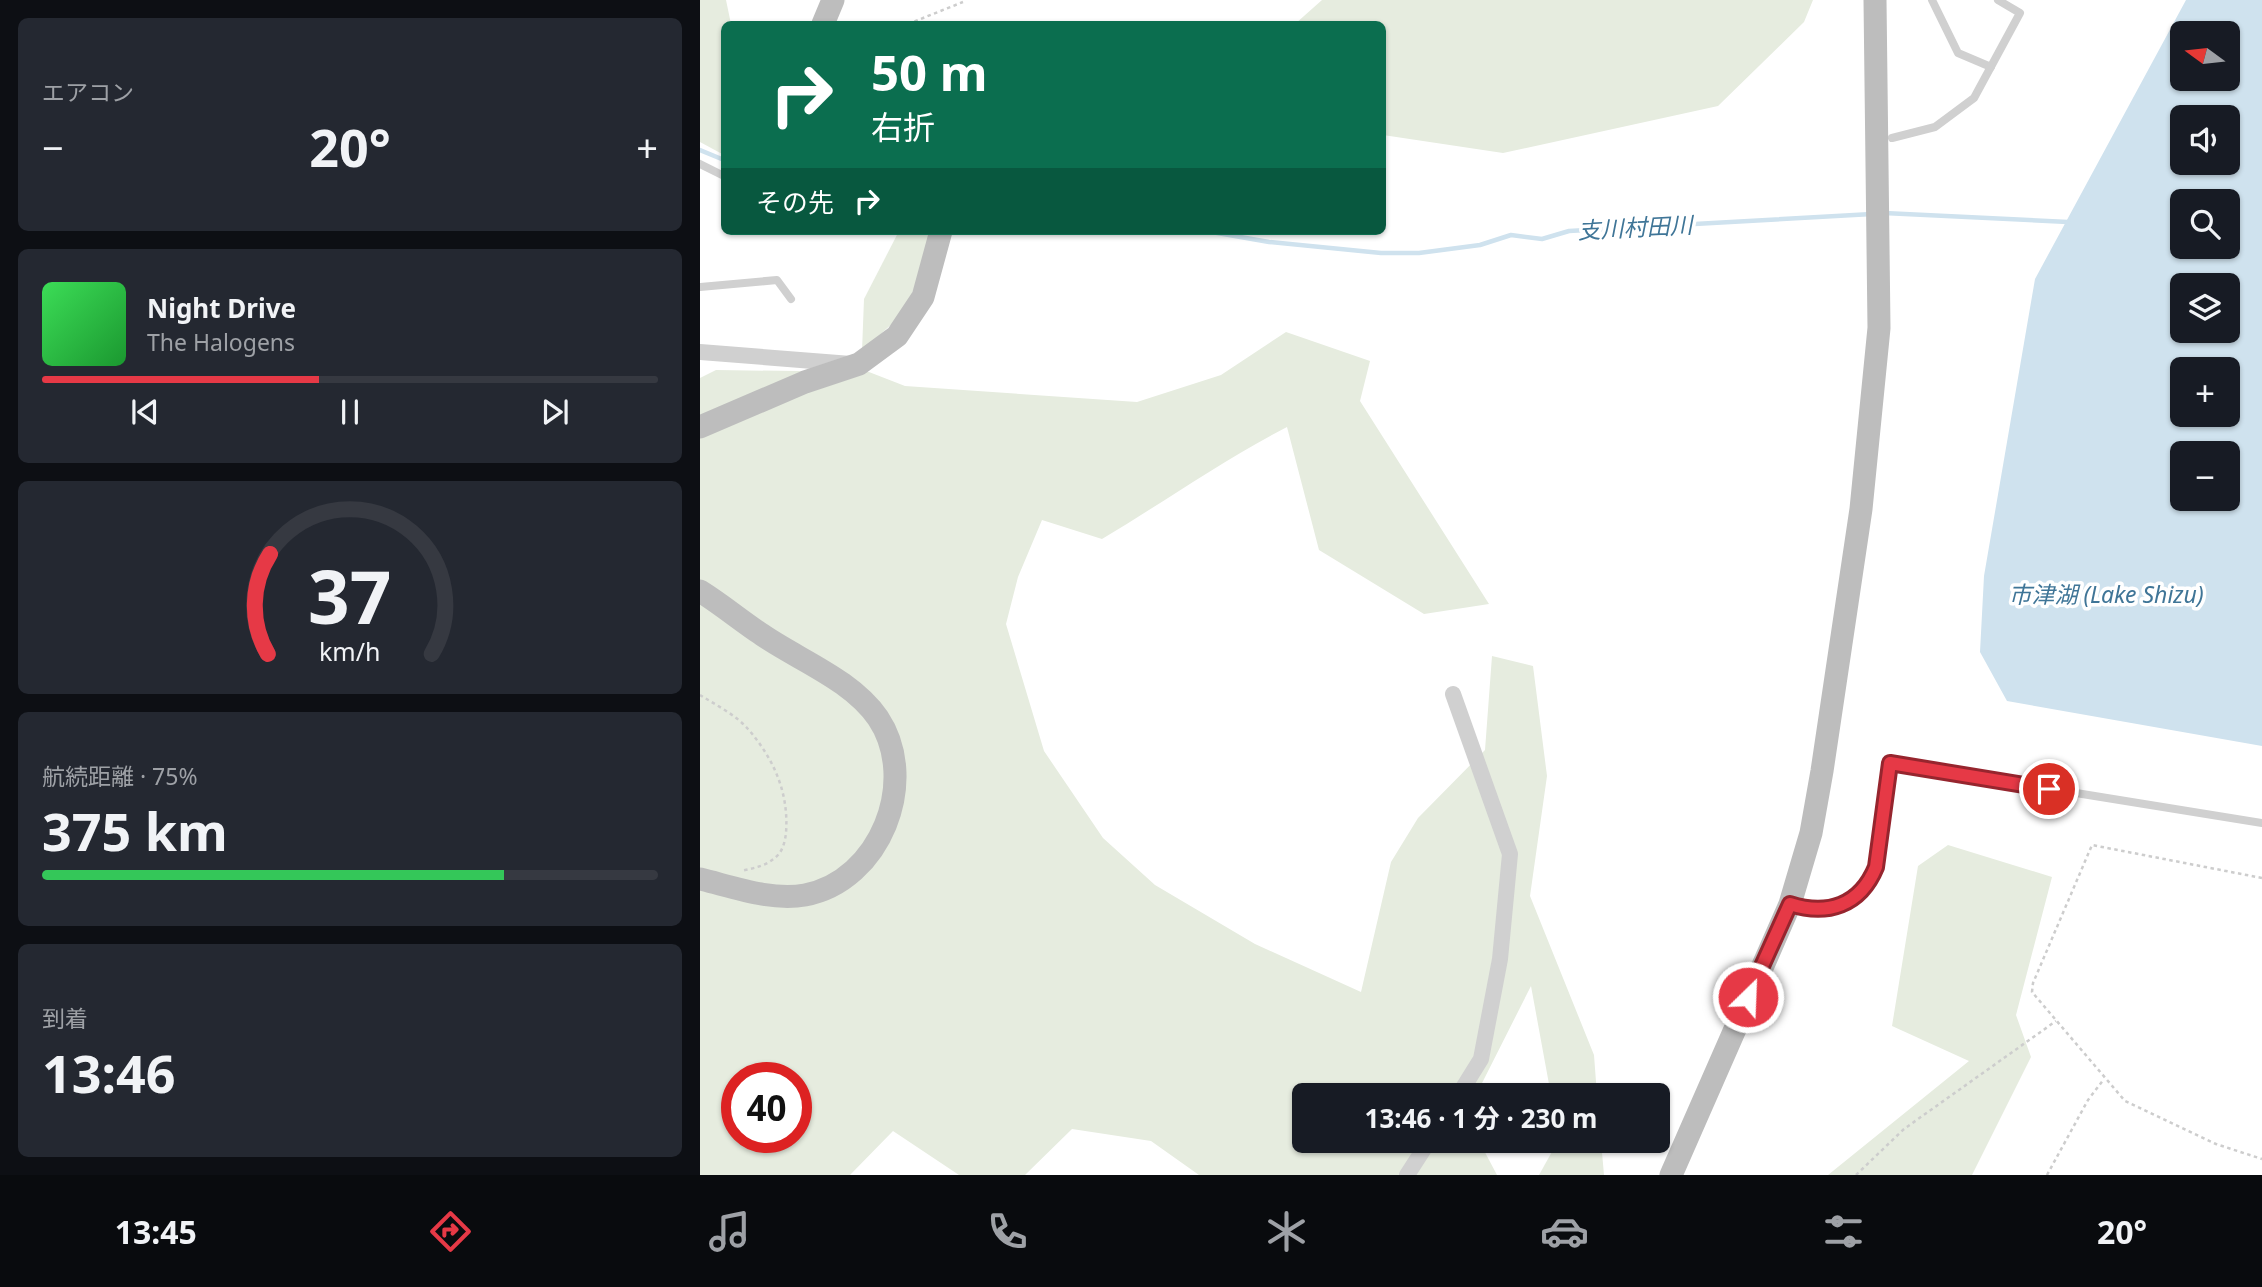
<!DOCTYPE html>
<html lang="ja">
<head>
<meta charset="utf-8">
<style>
  :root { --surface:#171b24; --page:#242831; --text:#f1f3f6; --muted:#9ea1a6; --line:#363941; --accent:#e63946 }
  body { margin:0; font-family:"Noto Sans","Noto Sans JP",sans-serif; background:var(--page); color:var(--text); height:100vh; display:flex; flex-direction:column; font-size:26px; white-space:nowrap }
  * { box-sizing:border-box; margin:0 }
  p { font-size:23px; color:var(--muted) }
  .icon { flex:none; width:38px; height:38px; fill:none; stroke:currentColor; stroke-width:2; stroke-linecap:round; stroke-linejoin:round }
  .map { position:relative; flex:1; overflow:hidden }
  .drawer { display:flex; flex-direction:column; gap:18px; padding:18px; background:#0d0f14; width:700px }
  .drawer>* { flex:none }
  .banner { position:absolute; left:21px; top:21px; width:665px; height:214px; border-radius:10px; box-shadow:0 2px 5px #0004; background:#0b6e4f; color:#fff; overflow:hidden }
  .needle { width:46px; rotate:285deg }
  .fabs { position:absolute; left:1470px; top:21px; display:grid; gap:14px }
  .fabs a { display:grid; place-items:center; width:70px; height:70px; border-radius:10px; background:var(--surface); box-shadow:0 2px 5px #0004; font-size:35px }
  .speed { position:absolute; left:21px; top:1062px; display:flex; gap:14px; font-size:35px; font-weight:700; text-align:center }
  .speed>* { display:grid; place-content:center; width:91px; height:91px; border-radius:50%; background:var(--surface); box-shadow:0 2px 5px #0004; line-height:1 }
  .speed .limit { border:10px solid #d22; background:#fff; color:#111 }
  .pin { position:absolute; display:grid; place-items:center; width:60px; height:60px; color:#fff; margin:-30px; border:4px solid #fff; border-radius:50%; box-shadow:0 2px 7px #0007 }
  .me { position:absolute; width:77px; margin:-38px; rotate:24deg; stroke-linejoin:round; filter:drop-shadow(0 0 5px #0008) }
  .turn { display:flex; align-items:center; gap:24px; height:147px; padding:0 35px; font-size:32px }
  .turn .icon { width:91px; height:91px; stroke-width:2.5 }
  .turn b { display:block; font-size:49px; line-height:60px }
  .then { display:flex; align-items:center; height:66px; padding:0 35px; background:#0003; gap:14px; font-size:26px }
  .big { font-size:52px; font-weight:700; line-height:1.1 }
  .drawer .widget { flex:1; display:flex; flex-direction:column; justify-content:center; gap:10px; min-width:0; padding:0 24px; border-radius:10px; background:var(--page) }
  .drawer .dial { align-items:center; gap:0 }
  .dial svg { height:182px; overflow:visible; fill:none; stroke:var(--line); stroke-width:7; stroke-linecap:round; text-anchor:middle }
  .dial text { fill:var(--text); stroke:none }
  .song { display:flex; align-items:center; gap:21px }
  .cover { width:84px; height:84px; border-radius:10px; background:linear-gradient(135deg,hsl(130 70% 55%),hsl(130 70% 35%)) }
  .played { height:7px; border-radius:4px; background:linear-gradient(90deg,var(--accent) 45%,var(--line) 45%) }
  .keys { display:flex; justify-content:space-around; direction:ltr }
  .heat { display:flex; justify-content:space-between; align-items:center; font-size:38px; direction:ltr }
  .charge { height:10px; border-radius:5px; background:linear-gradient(90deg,#34c759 75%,var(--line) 0) }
  .trip { position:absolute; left:592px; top:1083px; width:378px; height:70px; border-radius:10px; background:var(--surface); box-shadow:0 2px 5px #0004; font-weight:700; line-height:70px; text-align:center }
  .dock { display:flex; height:112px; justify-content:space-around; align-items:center; background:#090b0e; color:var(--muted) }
  .dock .icon { width:49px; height:49px }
  .dock .active { color:var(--accent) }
  .dock b { font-size:32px; color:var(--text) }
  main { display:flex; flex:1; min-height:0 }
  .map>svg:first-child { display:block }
  .green { fill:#e6ecdf; fill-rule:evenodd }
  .water { fill:#cfe2ee; fill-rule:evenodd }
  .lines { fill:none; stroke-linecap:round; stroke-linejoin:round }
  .stream { stroke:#cfe2ee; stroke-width:4.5 }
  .path { stroke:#cdcdcd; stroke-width:2.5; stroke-dasharray:3.5 3.5; stroke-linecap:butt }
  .lane { stroke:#d0d0d0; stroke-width:8 }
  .street { stroke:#d0d0d0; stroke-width:16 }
  .secondary { stroke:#bdbdbd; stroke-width:23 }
  .route-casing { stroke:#96252e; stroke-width:18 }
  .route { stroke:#e63946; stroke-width:12 }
  .labels { text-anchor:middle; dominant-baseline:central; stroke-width:7; stroke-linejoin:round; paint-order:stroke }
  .water-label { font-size:23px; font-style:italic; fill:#3f7597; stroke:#fff }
</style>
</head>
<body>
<main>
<section class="drawer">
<div class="widget"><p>エアコン</p>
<div class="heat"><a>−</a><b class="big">20°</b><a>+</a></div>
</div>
<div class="widget">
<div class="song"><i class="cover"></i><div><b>Night Drive</b><p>The Halogens</p></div></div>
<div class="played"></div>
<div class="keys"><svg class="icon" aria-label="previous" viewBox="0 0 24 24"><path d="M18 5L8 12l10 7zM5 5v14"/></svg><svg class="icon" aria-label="pause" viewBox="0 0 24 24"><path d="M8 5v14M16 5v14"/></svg><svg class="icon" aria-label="next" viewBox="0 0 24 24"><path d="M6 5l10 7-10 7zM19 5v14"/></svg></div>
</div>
<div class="widget dial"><svg viewBox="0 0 100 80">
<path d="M14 69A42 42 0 1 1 86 69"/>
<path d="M14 69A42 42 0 0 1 15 25" stroke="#e63946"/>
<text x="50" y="56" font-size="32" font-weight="700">37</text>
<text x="50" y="72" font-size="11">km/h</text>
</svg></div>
<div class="widget"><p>航続距離 · 75%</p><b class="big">375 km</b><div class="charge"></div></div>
<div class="widget"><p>到着</p><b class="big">13:46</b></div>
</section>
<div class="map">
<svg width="1562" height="1175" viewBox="0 0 1562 1175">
  <rect width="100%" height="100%" fill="#fff"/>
  <g class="green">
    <path d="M 0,0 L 26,0 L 31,24 L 24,24 L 24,155 L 0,142 Z"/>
    <path d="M 622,0 L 1113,0 L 1104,22 L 1018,106 L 803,153 L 683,135 L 682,24 L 595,24 Z"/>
    <path d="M 199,231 L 229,231 L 230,247 L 205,312 L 162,351 L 164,299 Z"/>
    <path d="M 586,332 L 670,361 L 660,401 L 789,604 L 724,614 L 619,550 L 587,427 C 523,460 464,502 402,539 L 342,520 L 318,577 L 306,624 L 344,751 L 403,838 L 455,885 L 555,944 L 661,992 L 691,862 L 718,818 L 785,750 L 792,656 L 833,666 L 847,776 L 830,896 L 894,1055 L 897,1095 L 851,1095 L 831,986 L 776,1095 L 604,1096 L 604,1141 L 779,1141 L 797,1175 L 499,1175 L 451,1141 L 372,1129 L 325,1175 L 259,1175 L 193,1131 L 150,1175 L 0,1175 L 0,378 L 16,370 L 169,372 L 205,386 L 437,402 L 521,375 ZM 37,1078 L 96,1078 L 96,1138 L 37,1138 Z"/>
    <path d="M 1248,845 L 1352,877 L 1316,1015 L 1331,1057 L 1272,1175 L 1128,1175 L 1269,1061 L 1192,1026 L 1218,866 Z"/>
    <path d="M 858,1141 L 901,1141 L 904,1175 L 839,1175 Z"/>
  </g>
  <path class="water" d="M 1486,0 L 1562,0 L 1562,746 L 1307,701 L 1280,652 L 1284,576 L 1335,279 ZM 1482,33 L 1528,33 L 1528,79 L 1482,79 ZM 1528,117 L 1528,163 L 1482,163 L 1482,117 ZM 1528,201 L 1528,247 L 1482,247 L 1482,201 ZM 1482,285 L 1528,285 L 1528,331 L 1482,331 ZM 1482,369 L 1528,369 L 1528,415 L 1482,415 ZM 1482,453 L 1528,453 L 1528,499 L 1482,499 Z"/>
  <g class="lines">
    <g class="stream">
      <path d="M 0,150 L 24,160"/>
      <path d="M 1184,213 L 1368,222"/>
      <path d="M 506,231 L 569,242 L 681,253 L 719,253 L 780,245 L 811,235 L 842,239 L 869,231 L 1172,214"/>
    </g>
    <g class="path">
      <path d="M 208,24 L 263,2"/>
      <path d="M 0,695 C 16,705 36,715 48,729 C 74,759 89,793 86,833 C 85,841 83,851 76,857 C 66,866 54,868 41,871"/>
      <path d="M 1562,878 L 1392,845 L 1333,983 L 1332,992 L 1425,1101 L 1516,1144 L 1562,1159"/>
      <path d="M 1156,1175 L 1204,1129 L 1356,1021"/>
      <path d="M 1347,1175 L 1388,1100 L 1404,1079"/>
    </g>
    <g class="lane">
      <path d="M 1232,0 L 1258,53 L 1291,67"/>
      <path d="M 1192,138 L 1235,127 L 1274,98 L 1320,13 L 1298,0"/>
      <path d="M 0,164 L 24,176"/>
      <path d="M 0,287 L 77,280 L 91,299"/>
      <path d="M 1093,905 C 1128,916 1162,903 1176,867 L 1190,763 L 1562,823"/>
    </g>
    <g class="street">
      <path d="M 0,352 L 151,364"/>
      <path d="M 753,694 L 810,854 L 800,959 L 781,1059 L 758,1096"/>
      <path d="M 707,1175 L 729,1141"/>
    </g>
    <g class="secondary">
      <path d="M 123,24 L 133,0"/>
      <path d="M 0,427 L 105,382 L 159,364 L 197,336 L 223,297 L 241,231"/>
      <path d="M 0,591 C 21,604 40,620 61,634 C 98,660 151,679 178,718 C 220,781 180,881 105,895 C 71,901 33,887 0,879"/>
      <path d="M 971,1175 L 1090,904 L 1111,833 L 1122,771 L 1161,509 L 1179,328 L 1175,0"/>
    </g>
  </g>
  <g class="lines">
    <g class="route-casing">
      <path id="route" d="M 1048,997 L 1090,904 C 1127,916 1160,906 1176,867 L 1190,763 L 1349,789"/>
    </g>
    <use href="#route" class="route"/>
  </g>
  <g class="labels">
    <g class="water-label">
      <text transform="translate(935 227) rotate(-3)">支川村田川</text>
      <text x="1406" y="594">市津湖 (Lake Shizu)</text>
    </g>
  </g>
</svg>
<div class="fabs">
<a><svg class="needle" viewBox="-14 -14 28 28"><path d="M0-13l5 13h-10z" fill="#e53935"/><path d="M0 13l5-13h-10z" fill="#9ea1a6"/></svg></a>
<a><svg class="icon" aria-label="sound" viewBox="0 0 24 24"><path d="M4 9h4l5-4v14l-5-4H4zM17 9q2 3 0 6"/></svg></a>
<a><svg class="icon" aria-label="search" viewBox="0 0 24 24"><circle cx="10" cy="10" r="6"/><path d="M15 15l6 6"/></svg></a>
<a><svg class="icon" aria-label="layers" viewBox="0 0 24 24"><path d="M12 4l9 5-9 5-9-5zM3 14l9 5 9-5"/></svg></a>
<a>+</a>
<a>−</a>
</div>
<div class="speed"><div class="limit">40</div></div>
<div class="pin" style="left:1349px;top:789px;background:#d93025"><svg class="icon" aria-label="arrive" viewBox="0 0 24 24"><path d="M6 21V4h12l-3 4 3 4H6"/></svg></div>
<svg class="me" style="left:1048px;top:997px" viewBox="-20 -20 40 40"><circle r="17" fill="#e63946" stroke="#fff" stroke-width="3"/><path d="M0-11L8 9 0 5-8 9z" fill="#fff"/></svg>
<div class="trip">13:46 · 1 分 · 230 m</div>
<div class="banner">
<div class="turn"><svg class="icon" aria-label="right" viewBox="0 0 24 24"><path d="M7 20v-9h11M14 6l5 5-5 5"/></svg><div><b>50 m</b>右折</div></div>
<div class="then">その先<svg class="icon" aria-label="right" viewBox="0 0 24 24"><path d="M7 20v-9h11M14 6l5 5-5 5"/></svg></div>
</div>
</div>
</main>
<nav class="dock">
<b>13:45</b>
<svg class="icon active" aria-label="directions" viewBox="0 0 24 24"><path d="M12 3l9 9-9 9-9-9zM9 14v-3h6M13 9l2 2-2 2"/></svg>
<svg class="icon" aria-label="music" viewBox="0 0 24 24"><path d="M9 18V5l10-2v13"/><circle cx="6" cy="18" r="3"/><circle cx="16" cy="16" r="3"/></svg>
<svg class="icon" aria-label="phone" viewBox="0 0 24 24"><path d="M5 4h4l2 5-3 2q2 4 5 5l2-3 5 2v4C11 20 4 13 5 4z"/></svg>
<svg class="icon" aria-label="climate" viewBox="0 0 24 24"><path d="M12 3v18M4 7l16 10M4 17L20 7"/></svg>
<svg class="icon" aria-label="car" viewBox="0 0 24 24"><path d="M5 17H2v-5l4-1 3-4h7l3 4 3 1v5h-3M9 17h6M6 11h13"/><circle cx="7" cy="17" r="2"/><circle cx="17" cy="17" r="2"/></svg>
<svg class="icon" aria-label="filters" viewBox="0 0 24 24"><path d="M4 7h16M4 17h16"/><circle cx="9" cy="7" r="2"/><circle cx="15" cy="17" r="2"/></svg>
<b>20°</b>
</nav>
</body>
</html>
